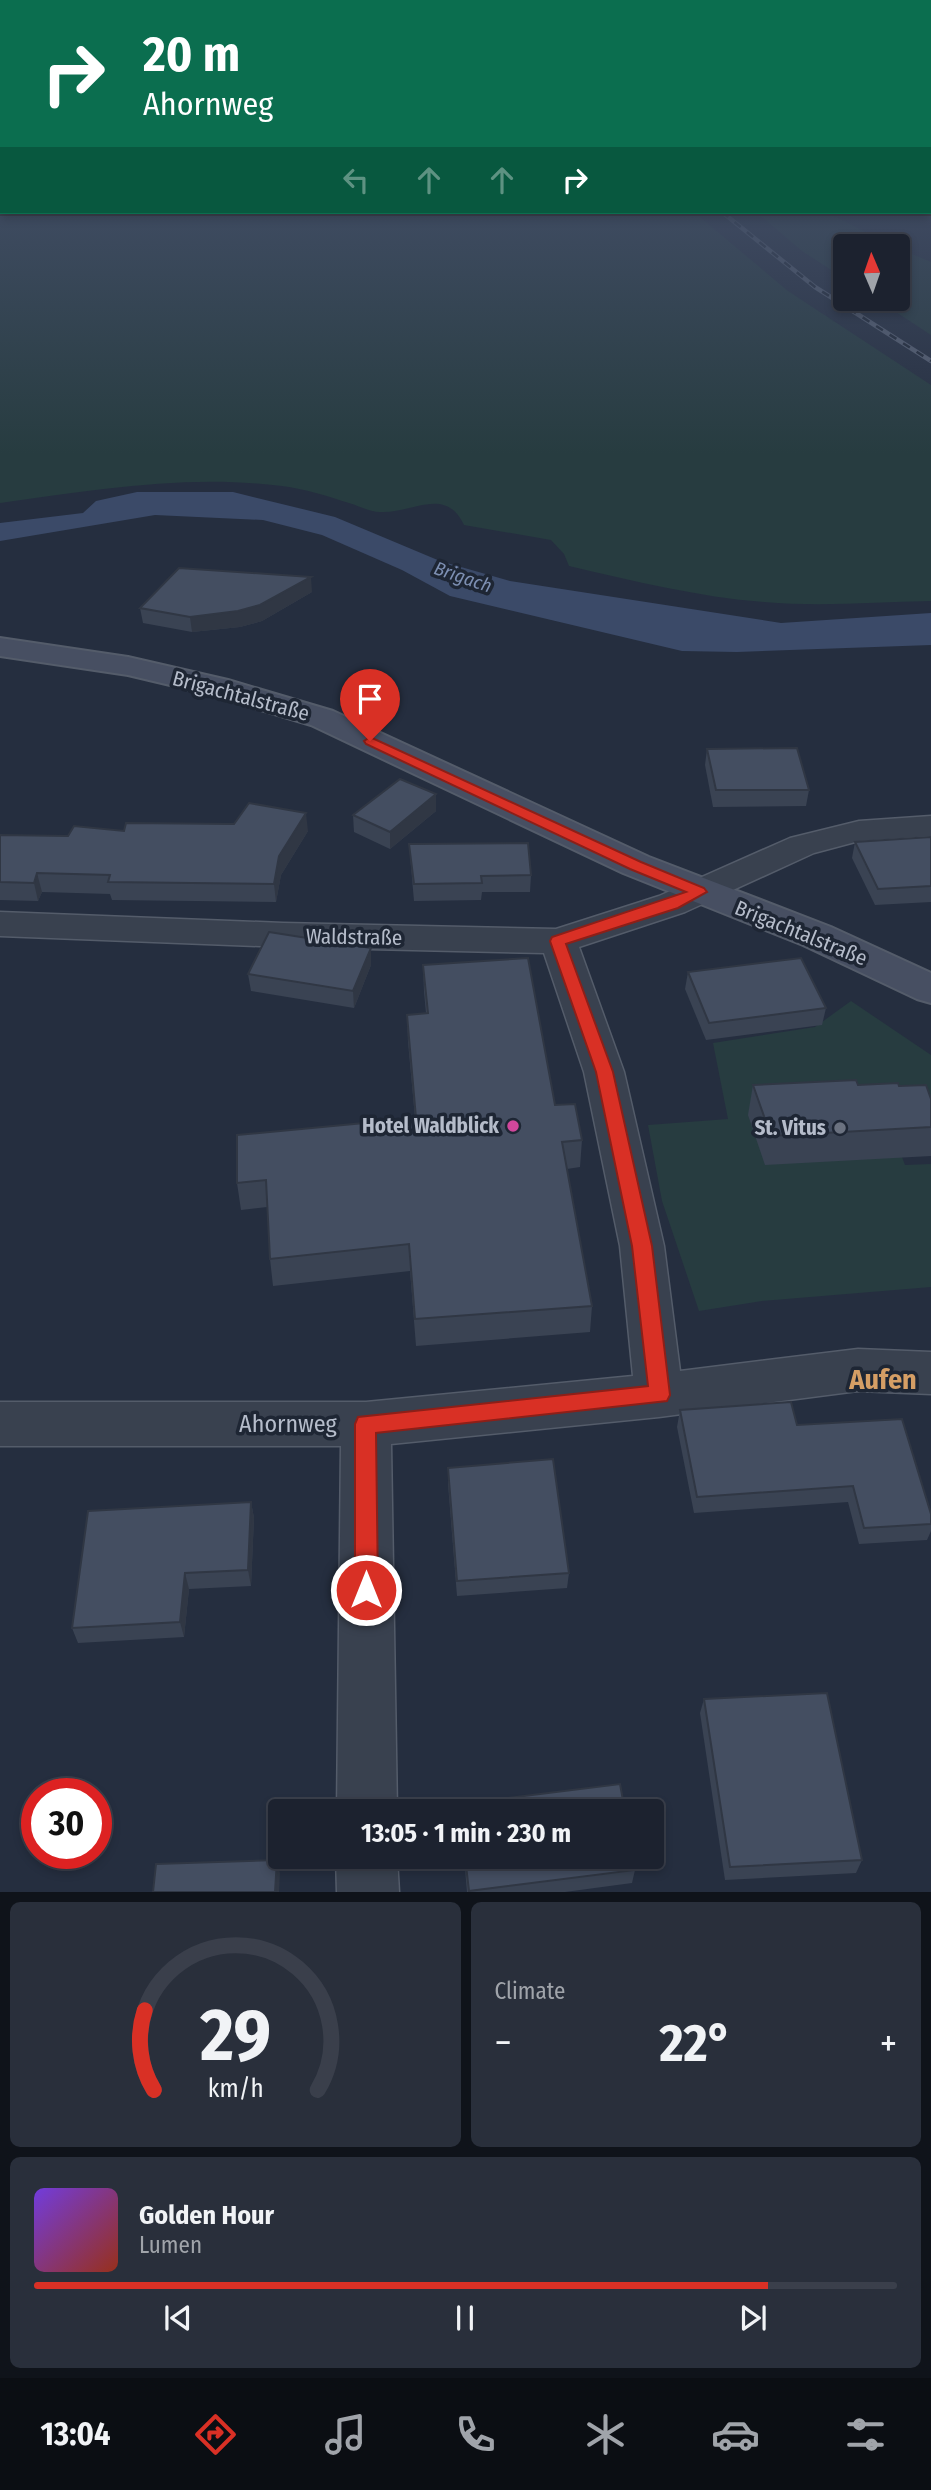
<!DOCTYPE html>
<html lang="en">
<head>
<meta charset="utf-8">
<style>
  :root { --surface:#1c222f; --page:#292f3b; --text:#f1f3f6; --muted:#a0a4aa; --line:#3a3f4b; --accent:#d93025 }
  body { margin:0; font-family:"Fira Sans Condensed",sans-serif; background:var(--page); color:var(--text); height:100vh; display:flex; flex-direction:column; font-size:26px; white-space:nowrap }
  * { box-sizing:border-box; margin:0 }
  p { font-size:23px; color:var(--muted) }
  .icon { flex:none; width:38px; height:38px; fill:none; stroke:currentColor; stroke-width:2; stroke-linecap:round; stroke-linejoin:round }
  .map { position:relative; height:1892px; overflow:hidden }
  .drawer { display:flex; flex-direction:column; gap:10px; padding:10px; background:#0f131a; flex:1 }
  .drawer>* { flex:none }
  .hud { position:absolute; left:0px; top:0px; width:931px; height:214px; box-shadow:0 4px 10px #0003,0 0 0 2px var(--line); background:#0b6e4f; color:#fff; overflow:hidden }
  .needle { width:46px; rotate:358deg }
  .buttons { position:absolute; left:833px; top:234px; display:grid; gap:14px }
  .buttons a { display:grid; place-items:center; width:77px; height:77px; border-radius:7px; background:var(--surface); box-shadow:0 4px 10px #0003,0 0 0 2px var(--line); font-size:35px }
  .speed { position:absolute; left:21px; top:1778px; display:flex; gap:14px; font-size:35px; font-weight:700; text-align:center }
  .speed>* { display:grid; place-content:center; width:91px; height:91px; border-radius:50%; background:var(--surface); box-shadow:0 4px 10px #0003,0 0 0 2px var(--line); line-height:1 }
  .speed .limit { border:10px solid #d22; background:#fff; color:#111 }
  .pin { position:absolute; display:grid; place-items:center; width:60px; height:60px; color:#fff; margin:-72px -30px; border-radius:50% 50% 50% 0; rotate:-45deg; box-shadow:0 0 7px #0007 }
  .pin .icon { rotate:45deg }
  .me { position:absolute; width:77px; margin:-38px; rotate:0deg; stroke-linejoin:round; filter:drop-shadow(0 0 5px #0008) }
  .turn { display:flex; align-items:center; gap:24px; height:147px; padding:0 28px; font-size:32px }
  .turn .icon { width:91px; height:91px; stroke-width:2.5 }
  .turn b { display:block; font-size:49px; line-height:60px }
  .lanes { display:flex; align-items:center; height:66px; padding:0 28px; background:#0003; justify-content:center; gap:35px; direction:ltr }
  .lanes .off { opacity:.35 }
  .big { font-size:52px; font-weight:700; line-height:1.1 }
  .drawer .tile { flex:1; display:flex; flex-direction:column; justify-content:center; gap:10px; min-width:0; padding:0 24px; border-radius:10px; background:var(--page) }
  .drawer .dial { align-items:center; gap:0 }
  .dial svg { height:182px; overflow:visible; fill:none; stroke:var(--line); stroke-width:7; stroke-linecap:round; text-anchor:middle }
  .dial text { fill:var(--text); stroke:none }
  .song { display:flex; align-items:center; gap:21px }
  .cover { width:84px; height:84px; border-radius:10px; background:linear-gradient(135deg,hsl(260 70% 55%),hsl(10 70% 35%)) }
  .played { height:7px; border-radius:4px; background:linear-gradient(90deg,var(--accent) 85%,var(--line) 85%) }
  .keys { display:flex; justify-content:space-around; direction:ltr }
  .heat { display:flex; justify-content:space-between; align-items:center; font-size:38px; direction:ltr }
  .drawer .tiles { flex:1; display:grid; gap:10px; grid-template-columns:1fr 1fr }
  .tile:last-child { grid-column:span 2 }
  .trip { position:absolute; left:268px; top:1799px; width:396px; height:70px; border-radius:7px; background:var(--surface); box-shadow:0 4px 10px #0003,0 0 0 2px var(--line); font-weight:700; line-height:70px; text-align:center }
  .tab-bar { display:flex; height:112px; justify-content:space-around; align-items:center; background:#0b0e13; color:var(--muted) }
  .tab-bar .icon { width:49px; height:49px }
  .tab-bar .active { color:var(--accent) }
  .tab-bar b { font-size:32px; color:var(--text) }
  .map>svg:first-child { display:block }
  .green { fill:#273c40 }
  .water { fill:#3b4a68 }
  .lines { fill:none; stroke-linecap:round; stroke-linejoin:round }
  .street-casing { stroke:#545c6a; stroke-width:3 }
  .secondary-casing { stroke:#545c6a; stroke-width:4 }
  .street { fill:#39414f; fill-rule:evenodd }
  .secondary { fill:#474f62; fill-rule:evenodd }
  .rail-casing { stroke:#5b6476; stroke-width:4.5 }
  .rail { stroke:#1e2634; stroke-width:2.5; stroke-dasharray:8; stroke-linecap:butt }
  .wall { fill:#3a4353 }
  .shaded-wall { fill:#303744 }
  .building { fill:#444e61; stroke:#303744; stroke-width:2 }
  .route { fill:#d93025; stroke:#8d1f18; stroke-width:2 }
  .hotel-dot { fill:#d1479c; stroke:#1e2634; stroke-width:2.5 }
  .worship-dot { fill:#6b7280; stroke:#1e2634; stroke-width:2.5 }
  .labels { text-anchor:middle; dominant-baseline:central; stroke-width:7; stroke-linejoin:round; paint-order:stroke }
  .far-water-label { font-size:19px; font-style:italic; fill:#7d8fb2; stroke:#1e2634 }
  .street-label { font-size:21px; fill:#b5bcca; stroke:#1e2634 }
  .poi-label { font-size:21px; font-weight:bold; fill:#b5bcca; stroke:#1e2634; text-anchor:end }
  .near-street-label { font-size:24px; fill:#b5bcca; stroke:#1e2634 }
  .near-quarter-label { font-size:28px; font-weight:bold; fill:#d59e65; stroke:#1e2634 }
</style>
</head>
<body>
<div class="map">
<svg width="931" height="1892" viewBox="0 0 931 1892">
  <rect width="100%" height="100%" fill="#252e3f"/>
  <g class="green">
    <path d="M 0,189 L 2,212 L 694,212 L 788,291 L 931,385 L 931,601 C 876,602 820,607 764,602 C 698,597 634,581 569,566 L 564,554 L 551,540 L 464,525 C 445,485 412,514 380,512 C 370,512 359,506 349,503 C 327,496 305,489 282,486 C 187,474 94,490 0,503 Z"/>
    <path d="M 756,212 L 826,212 L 895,247 L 845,247 L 845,279 L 802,251 Z"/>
    <path d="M 898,248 L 931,262 L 931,335 L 876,299 L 898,299 Z"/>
    <path d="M 851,1001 L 931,1055 L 931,1139 L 899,1149 L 905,1165 L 931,1164 L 931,1287 L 762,1301 L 699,1311 L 662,1201 L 648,1125 L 728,1119 L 713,1043 L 815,1027 Z"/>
  </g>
  <path class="water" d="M 137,492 L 233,492 L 335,517 L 440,561 L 510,581 L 781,623 L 931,613 L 931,645 L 737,652 L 682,651 L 450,596 L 402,570 L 322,535 L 263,520 L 155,515 L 0,541 L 0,523 L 83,513 L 96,501 Z"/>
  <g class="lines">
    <g class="street-casing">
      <g id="street">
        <path d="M 931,816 L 931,836 L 859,841 L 814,853 L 685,912 L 579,947 L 624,1072 L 664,1246 L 680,1371 L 858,1349 L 931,1352 L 931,1394 L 858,1391 L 659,1417 L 391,1444 L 397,1811 L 337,1811 L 341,1446 L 0,1446 L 0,1402 L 366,1402 L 633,1376 L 620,1246 L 584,1072 L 544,953 L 283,947 L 0,936 L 0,912 L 283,923 L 556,929 L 659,896 L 790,838 L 859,821 Z"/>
        <path d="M 336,1857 L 397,1857 L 399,1892 L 337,1892 Z"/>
      </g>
    </g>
    <g class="secondary-casing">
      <path id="secondary" d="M 0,638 L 128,657 L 228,680 L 333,711 L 649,857 L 831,927 L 931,973 L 931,1003 L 917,999 L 803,945 L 623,873 L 311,725 L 208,694 L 128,675 L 0,656 Z"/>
    </g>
    <use href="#street" class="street"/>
    <use href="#secondary" class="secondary"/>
    <g class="rail-casing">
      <path id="rail" d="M 722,212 L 815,287 L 931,361"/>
    </g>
    <use href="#rail" class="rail"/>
  </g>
  <g class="wall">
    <path d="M 312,592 L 262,621 L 240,627 L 192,632 L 143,623 L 140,608 Z"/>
    <path d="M 707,749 L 809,790 L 806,806 L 713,807 L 705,765 Z"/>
    <path d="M 436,794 L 436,811 L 390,849 L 354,832 L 353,815 Z"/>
    <path d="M 124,831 L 308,831 L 281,875 L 276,902 L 112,900 L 110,894 L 42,892 L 38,901 L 0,900 L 0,835 L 68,836 Z"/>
    <path d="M 931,837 L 931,902 L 875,905 L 852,858 L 855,842 Z"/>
    <path d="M 409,844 L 531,875 L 530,892 L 482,892 L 481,900 L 414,901 Z"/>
    <path d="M 371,948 L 371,965 L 354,1008 L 251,991 L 248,974 Z"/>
    <path d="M 423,965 L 555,1105 L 582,1140 L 580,1167 L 567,1169 L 592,1306 L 590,1332 L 416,1346 L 410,1271 L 273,1286 L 270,1259 L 267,1207 L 241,1210 L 237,1183 L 415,1118 L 408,1042 L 407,1015 L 426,1013 L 424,992 Z"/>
    <path d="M 688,972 L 826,1008 L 822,1025 L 706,1040 L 685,989 Z"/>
    <path d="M 753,1085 L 899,1086 L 931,1099 L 931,1156 L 765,1165 L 748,1115 Z"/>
    <path d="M 680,1410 L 797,1425 L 931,1514 L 931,1531 L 927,1540 L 859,1544 L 848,1502 L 694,1513 L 677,1427 Z"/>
    <path d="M 448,1468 L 569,1573 L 567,1588 L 457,1596 L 448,1484 Z"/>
    <path d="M 251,1502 L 254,1518 L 251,1586 L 189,1589 L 184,1637 L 78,1643 L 72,1628 Z"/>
    <path d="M 704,1699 L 862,1860 L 856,1873 L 725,1880 L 700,1713 Z"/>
    <path d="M 464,1857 L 633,1857 L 635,1870 L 632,1883 L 565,1892 L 467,1892 Z"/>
  </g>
  <g class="shaded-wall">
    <path d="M 311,577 L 312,592 L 262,621 L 240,627 L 192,632 L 190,617 Z"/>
    <path d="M 436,794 L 436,811 L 390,849 L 390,832 Z"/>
    <path d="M 306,813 L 308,831 L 281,875 L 276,902 L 274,884 L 279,856 Z"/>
    <path d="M 37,873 L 42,892 L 38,901 L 34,883 Z"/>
    <path d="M 371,948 L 371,965 L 354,1008 L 353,991 Z"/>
    <path d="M 251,1502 L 254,1518 L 251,1586 L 248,1570 Z"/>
    <path d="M 185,1573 L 189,1589 L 184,1637 L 180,1622 Z"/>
    <path d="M 277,1860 L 280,1873 L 279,1892 L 275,1892 Z"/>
  </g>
  <g class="building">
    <path d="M 179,568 L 311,577 L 260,605 L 238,611 L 190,617 L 140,608 Z"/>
    <path d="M 797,748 L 809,790 L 716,790 L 707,749 Z"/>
    <path d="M 400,779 L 436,794 L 390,832 L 353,815 Z"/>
    <path d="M 249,803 L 306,813 L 279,856 L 274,884 L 108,882 L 110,875 L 37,873 L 34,883 L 0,882 L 0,835 L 68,836 L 74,826 L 124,831 L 126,823 L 234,824 Z"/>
    <path d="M 931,837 L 931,886 L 878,889 L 855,842 Z"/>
    <path d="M 528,843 L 531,875 L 481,876 L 482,883 L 414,884 L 409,844 Z"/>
    <path d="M 269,932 L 371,948 L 353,991 L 248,974 Z"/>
    <path d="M 528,958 L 555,1105 L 575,1104 L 582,1140 L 562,1142 L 592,1306 L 415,1319 L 409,1244 L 270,1259 L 266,1180 L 237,1183 L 237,1135 L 416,1118 L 407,1015 L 428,1013 L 423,965 Z"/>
    <path d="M 801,958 L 826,1008 L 709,1023 L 688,972 Z"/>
    <path d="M 856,1080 L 858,1085 L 898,1083 L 899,1086 L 926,1085 L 931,1099 L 931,1127 L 771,1136 L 753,1085 Z"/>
    <path d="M 791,1402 L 797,1425 L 902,1419 L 931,1514 L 931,1524 L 864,1528 L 853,1486 L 697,1497 L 680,1410 Z"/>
    <path d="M 553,1459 L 569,1573 L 457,1581 L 448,1468 Z"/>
    <path d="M 251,1502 L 248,1570 L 185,1573 L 180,1622 L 72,1628 L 88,1511 Z"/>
    <path d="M 827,1693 L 862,1860 L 730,1867 L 704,1699 Z"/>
    <path d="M 620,1784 L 625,1811 L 461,1811 L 460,1804 Z"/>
    <path d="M 465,1857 L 633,1857 L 635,1870 L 469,1891 Z"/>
    <path d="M 277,1860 L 275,1892 L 153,1892 L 156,1864 Z"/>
  </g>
  <linearGradient id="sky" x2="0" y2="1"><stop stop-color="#141923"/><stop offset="0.42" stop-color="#404c63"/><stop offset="1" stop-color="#404c63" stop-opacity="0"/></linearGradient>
  <rect width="931" height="454" fill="url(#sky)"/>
  <path class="route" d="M 370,737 L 641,862 L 704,888 L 707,892 L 678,908 L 566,944 L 613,1072 L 652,1246 L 670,1395 L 667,1401 L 376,1433 L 378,1590 L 375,1598 L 366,1602 L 358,1598 L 355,1590 L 355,1424 L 358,1417 L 648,1386 L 632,1246 L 596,1072 L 550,941 L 552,937 L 686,892 L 630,869 L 366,744 L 364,741 Z"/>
  <circle class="hotel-dot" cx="513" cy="1126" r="7"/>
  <circle class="worship-dot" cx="840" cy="1128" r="7"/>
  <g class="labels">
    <g class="far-water-label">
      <text transform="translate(463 577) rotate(19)">Brigach</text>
    </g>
    <g class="street-label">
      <text transform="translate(241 696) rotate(15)">Brigachtalstraße</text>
      <text transform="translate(801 933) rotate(22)">Brigachtalstraße</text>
      <text transform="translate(354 937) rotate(1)">Waldstraße</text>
    </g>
    <g class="poi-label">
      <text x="499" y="1126">Hotel Waldblick</text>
      <text x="826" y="1128">St. Vitus</text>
    </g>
    <g class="near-street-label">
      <text x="288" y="1424">Ahornweg</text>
    </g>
    <g class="near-quarter-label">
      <text x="883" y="1379">Aufen</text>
    </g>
  </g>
</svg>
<div class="buttons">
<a><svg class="needle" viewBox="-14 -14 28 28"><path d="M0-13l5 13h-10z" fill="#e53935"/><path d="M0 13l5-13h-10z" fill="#a0a4aa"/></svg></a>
</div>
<div class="speed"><div class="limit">30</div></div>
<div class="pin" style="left:370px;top:741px;background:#d93025"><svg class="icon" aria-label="arrive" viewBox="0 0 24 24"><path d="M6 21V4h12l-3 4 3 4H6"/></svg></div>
<svg class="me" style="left:366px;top:1590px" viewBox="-20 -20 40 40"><circle r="17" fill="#d93025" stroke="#fff" stroke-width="3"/><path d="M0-11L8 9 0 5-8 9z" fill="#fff"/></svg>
<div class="trip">13:05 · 1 min · 230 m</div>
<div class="hud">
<div class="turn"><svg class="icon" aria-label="right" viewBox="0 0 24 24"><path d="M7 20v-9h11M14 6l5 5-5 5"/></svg><div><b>20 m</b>Ahornweg</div></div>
<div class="lanes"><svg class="icon off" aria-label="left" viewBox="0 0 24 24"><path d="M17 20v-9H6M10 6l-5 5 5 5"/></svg><svg class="icon off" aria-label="ahead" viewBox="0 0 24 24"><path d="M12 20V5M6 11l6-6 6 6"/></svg><svg class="icon off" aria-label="ahead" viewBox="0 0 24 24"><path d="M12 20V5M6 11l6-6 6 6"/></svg><svg class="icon" aria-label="right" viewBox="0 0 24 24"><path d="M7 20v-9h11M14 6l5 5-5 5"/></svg></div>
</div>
</div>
<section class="drawer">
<div class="tiles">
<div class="tile dial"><svg viewBox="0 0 100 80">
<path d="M14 69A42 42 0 1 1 86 69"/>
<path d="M14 69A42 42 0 0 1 10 34" stroke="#d93025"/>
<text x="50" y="56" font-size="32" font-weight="700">29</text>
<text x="50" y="72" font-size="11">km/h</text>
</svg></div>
<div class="tile"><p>Climate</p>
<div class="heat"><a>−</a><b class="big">22°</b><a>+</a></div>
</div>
<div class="tile">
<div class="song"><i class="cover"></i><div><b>Golden Hour</b><p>Lumen</p></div></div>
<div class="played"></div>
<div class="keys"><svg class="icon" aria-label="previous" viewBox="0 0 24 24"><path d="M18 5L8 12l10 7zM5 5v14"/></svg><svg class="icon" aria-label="pause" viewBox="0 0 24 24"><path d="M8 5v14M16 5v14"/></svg><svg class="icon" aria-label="next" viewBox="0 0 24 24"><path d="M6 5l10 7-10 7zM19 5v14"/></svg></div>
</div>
</div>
</section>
<nav class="tab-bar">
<b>13:04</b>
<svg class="icon active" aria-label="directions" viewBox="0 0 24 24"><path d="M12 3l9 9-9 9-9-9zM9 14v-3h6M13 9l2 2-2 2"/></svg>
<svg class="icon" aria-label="music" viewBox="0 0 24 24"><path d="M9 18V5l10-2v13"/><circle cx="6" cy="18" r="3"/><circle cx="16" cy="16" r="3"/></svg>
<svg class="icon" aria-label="phone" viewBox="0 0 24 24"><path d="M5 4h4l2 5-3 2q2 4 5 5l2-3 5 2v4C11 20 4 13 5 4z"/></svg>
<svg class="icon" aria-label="climate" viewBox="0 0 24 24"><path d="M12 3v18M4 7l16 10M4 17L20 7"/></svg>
<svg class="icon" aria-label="car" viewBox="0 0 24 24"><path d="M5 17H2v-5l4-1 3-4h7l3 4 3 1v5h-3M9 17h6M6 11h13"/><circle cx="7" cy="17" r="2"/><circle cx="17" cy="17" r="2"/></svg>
<svg class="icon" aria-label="filters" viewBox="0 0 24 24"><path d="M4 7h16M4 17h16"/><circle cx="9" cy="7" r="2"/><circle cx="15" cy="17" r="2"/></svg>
</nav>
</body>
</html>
